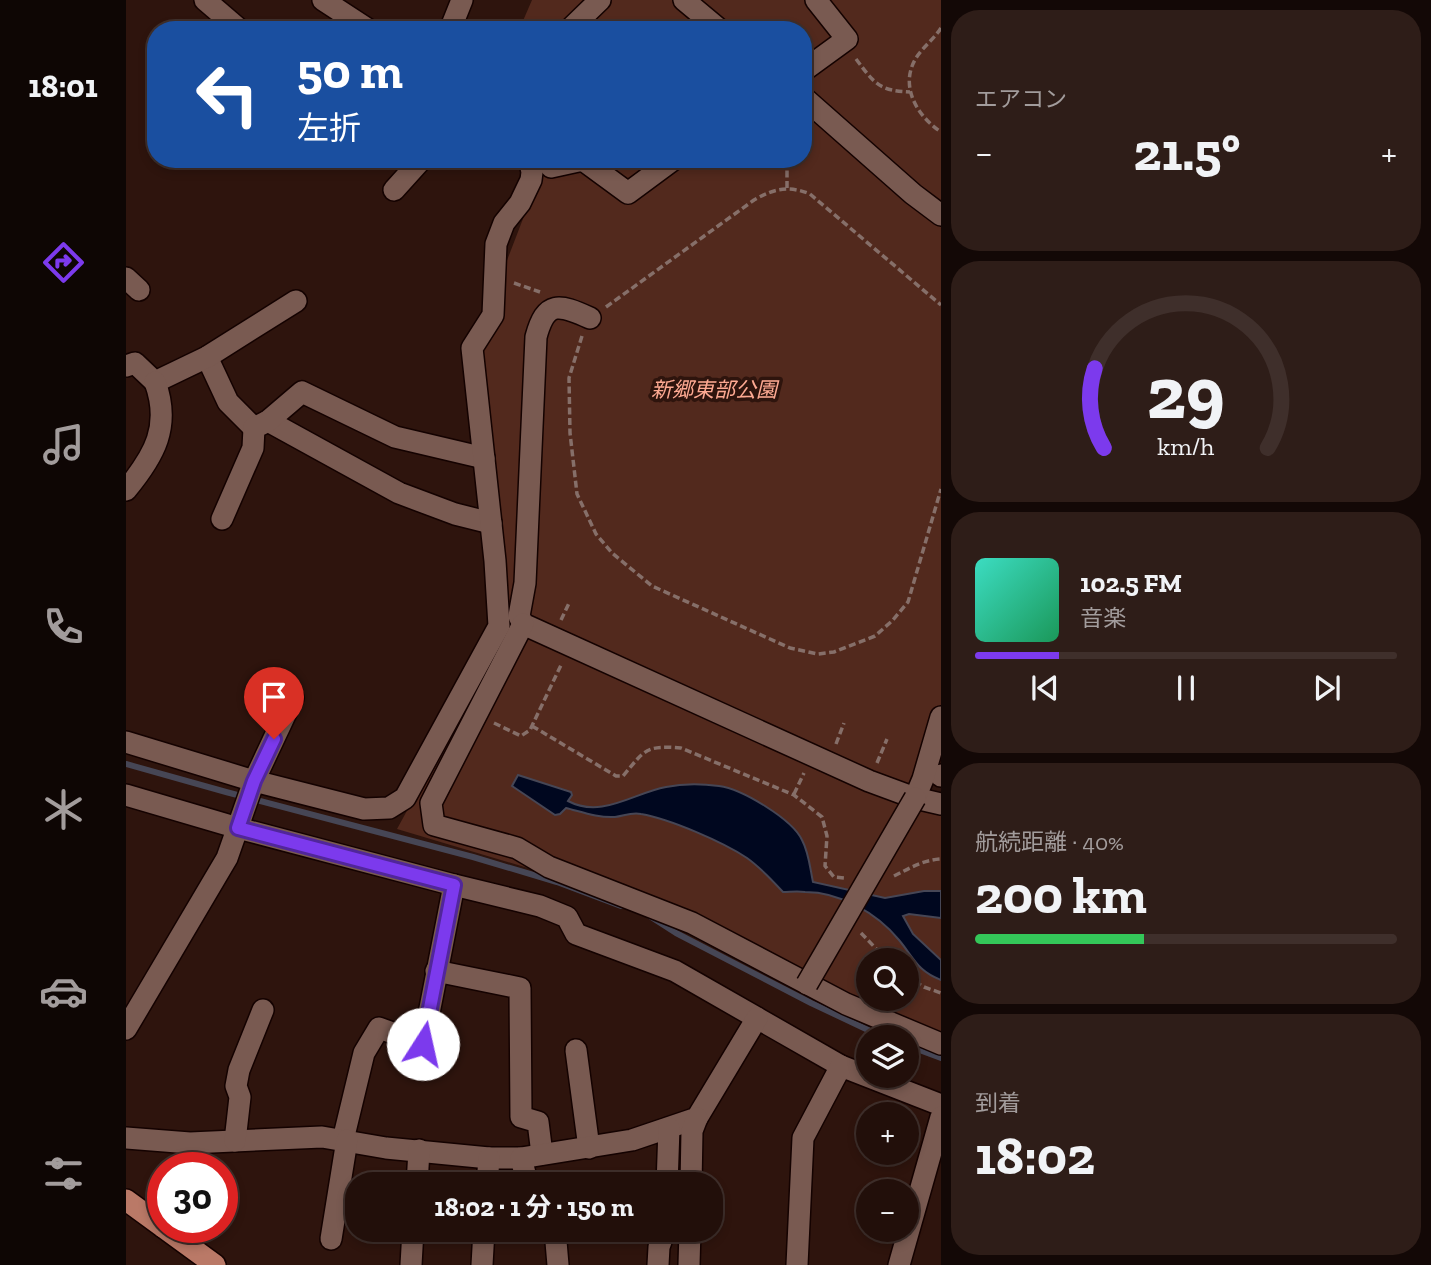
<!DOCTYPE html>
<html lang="ja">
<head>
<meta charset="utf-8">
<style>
  :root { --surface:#220f0a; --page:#2e1d18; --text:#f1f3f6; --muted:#a29c9c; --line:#3f2f2b; --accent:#7c3aed }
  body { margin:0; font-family:"Zilla Slab","Noto Sans JP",serif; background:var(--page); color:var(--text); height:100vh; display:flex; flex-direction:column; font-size:26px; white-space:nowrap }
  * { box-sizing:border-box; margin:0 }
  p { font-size:23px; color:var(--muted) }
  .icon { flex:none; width:38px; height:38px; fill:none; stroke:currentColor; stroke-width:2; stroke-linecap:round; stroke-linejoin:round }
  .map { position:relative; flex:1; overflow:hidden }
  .details { display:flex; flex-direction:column; gap:10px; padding:10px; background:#130806; width:490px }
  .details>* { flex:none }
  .top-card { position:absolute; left:21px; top:21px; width:665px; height:147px; border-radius:28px; box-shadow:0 4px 10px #0003,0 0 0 2px var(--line); background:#1a4fa0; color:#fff; overflow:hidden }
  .buttons { position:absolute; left:730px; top:948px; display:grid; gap:14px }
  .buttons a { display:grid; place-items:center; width:63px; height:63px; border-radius:50%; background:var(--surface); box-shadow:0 4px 10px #0003,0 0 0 2px var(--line); font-size:35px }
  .speed { position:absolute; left:21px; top:1152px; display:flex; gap:14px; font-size:35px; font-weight:700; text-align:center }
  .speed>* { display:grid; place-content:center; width:91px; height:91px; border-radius:50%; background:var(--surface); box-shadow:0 4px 10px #0003,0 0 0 2px var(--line); line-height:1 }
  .speed .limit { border:10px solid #d22; background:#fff; color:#111 }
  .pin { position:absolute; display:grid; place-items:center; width:60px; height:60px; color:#fff; margin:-72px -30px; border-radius:50% 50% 50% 0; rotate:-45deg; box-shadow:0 0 7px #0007 }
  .pin .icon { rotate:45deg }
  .me { position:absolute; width:77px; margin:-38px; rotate:10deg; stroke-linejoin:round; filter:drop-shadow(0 0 5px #0008) }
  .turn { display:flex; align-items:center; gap:24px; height:147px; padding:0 35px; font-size:32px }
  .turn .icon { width:91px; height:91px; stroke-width:2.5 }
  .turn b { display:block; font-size:49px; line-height:60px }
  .big { font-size:52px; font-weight:700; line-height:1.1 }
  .details .tile { flex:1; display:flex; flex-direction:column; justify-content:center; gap:10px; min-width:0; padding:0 24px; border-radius:28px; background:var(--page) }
  .details .dial { align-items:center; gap:0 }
  .dial svg { height:182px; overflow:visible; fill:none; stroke:var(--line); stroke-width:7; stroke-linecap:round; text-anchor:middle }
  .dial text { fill:var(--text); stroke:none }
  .song { display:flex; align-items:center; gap:21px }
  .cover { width:84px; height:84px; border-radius:10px; background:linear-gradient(135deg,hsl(170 70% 55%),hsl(150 70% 35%)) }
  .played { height:7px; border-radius:4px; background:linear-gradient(90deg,var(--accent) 20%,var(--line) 20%) }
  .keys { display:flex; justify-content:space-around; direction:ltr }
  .heat { display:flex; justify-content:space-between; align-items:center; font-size:38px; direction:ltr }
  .charge { height:10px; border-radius:5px; background:linear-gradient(90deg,#34c759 40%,var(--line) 0) }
  .trip { position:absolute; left:219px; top:1172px; width:378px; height:70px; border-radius:28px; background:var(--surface); box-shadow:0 4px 10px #0003,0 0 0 2px var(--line); font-weight:700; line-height:70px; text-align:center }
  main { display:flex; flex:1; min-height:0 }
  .tab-bar { display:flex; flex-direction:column; width:126px; justify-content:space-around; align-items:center; background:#0e0604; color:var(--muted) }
  .tab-bar .icon { width:49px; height:49px }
  .tab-bar .on { color:var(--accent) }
  .tab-bar b { font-size:32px; color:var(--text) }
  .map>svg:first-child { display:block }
  .green { fill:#52291d; fill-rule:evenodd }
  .water { fill:#00071f; stroke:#464655; stroke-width:2 }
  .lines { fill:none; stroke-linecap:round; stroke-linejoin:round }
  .stream { stroke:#464655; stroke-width:6 }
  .minor-casing { stroke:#140200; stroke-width:24 }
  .major-casing { stroke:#140200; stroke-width:24 }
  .path { stroke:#866f69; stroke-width:3.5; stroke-dasharray:7 3.5; stroke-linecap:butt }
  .minor { stroke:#795a51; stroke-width:21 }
  .major { stroke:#ba7967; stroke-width:21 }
  .minor-bridge-casing { stroke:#140200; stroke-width:24; stroke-linecap:butt }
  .minor-bridge { stroke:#795a51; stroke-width:21 }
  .route-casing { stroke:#51269a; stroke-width:18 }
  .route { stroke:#7c3aed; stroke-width:12 }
  .labels { text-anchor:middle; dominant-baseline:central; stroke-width:7; stroke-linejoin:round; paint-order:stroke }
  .park-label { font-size:21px; font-style:italic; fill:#fda992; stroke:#2e140d }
</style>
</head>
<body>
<main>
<nav class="tab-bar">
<b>18:01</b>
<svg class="icon on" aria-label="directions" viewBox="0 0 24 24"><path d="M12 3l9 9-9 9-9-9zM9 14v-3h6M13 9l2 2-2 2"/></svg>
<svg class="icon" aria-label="music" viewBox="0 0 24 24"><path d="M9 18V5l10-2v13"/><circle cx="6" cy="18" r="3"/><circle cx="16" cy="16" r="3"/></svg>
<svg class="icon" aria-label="phone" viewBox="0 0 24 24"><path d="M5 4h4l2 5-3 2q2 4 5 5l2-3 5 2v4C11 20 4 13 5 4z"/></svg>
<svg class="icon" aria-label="climate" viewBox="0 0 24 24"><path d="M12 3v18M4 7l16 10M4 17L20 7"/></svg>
<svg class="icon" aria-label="car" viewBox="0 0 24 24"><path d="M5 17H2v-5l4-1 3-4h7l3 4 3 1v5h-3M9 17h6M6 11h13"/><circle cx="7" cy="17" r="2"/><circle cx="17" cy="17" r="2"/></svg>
<svg class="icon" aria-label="filters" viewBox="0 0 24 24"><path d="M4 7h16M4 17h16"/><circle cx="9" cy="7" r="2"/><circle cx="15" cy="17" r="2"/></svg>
</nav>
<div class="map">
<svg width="815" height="1265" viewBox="0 0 815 1265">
  <rect width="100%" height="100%" fill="#2e140d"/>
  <path class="green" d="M 406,0 L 815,0 L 815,752 L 804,791 L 806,796 L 815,798 L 815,1049 L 584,939 L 432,877 L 271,829 L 383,624 L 371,485 L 354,345 L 375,276 L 420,159 L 677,159 L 677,30 L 393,30 ZM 742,961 L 780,961 L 780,999 L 742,999 Z"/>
  <path class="water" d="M 392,775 L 445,792 L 446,795 L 442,801 C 476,819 507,793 540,787 C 555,784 577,784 593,786 C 616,789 666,819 676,840 C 683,853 684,868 687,882 L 759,898 L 798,891 L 815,891 L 815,918 L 783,914 L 777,916 L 787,934 L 815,960 L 815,980 C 791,971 788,958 773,940 C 751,913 714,892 679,892 C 671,891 664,892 657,892 C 646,880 635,868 621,858 C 597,842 544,819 515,814 C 505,812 498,816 489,817 C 472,818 456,812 440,808 L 434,814 L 429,815 L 386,786 Z"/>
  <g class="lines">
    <g class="stream">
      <path d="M 0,764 L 100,792 L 347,857 L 431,882 L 495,906"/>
      <path d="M 522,915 L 550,933 L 685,1003 L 759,1038"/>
      <path d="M 780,1045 L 815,1058"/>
    </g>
    <g class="minor-casing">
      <g id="minor">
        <path d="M 79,0 L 114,30"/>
        <path d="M 197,0 L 243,30"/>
        <path d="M 558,0 L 594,30"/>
        <path d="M 324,30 L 336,0"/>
        <path d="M 443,30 L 474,0"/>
        <path d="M 677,71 L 721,39 L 690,0"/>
        <path d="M 677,97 L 787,194 L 815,215"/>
        <path d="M 425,167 L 457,160 L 502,193 L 548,159"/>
        <path d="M 268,190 L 296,159"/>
        <path d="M 0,278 L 13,290"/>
        <path d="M 464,318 C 433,304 420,300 410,337 L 399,583 L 393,616 L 397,624 L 743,781 L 789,798 L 815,804"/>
        <path d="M 81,357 L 102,402 L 128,428"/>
        <path d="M 0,366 L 9,363 L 29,382 L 81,357 L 170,301"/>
        <path d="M 142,421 L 273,493 L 329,514 L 365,523"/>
        <path d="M 0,490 C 29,455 45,426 29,382"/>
        <path d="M 96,519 L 127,448 L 128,428 L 142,421 L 176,392 L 269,437 L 358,458"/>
        <path d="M 397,624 L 305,803 L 308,825 L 391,848 L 423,867 L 566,923 L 720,1004 L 815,1044"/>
        <path d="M 0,742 L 128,781 L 238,809 L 263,808 L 279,798 L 373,626 L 369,561 L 346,348 L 367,315 L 370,244 L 378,223 L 394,203 L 405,180 L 406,172 L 403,159"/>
        <path d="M 815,775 L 815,776"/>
        <path d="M 0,795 L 112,828 L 328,885 L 297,1044 L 253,1028 L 238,1053 L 217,1140"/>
        <path d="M 789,798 L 797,779 L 815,717"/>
        <path d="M 328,885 L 414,906 L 441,917 L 450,934 L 549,971 L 715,1066 L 815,1105"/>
        <path d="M 310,971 L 394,988 L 395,1117 L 412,1122 L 416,1154"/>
        <path d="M 0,1029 L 101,858 L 128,781 L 167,698"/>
        <path d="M 450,1050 L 463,1148"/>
        <path d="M 0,1138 L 64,1143 L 196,1137 L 260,1148 L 363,1158 L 395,1158"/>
        <path d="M 109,1141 L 114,1097 L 110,1086 L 113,1070 L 137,1010"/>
        <path d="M 291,1185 L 293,1150"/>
        <path d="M 361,1185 L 363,1158"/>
        <path d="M 402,1185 L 395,1158 L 506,1140 L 571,1118 L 631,1018"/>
        <path d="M 541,1185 L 543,1128"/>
        <path d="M 565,1185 L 566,1131 L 571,1118"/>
        <path d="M 429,1230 L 432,1265"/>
        <path d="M 205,1239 L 221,1140"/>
        <path d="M 285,1265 L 287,1230"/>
        <path d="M 356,1265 L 358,1230"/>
        <path d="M 532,1265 L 533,1247 L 539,1230"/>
        <path d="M 563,1265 L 564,1230"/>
        <path d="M 671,1265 L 677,1138 L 715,1066"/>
        <path d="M 773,1265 L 815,1117"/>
      </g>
    </g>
    <g class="major-casing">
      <g id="major">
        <path d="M 0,1200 L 37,1227"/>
        <path d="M 37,1227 L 89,1265"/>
      </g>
    </g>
    <g class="path">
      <path d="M 815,28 C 808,39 797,47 790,58 C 773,86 791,116 815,132"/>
      <path d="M 730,59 C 748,83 753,91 784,92"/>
      <path d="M 661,188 L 661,159"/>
      <path d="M 388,283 L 414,292"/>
      <path d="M 480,307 L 628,200 C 647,189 662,185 684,194 L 815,305"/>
      <path d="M 456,336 L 443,378 L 444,433 L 451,494 L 470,534 L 486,553 L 526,586 L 664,648 L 692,654 L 708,652 L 749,636 L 766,621 L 782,602 L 815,489"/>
      <path d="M 435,620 L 444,601"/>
      <path d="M 368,723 L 395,736 L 404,730 L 436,663"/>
      <path d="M 406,726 L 490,776 L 497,776 C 519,750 519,745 555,748 L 668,795 L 696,817 L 701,836 L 699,866 L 708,877 L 719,878"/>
      <path d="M 710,744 L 718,723"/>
      <path d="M 751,763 L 761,739"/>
      <path d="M 668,794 L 678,773"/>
      <path d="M 768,876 C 784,868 797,860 815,859"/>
      <path d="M 735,933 L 762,961"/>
      <path d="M 780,976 L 798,987 L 815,993"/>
    </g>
    <use href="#minor" class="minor"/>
    <use href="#major" class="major"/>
    <g class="minor-bridge-casing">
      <path id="minor-bridge" d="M 681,984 L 789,798"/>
    </g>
    <use href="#minor-bridge" class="minor-bridge"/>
  </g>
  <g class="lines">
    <g class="route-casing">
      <path id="route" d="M 148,739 L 128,781 L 112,828 L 328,885 L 297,1044"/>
    </g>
    <use href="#route" class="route"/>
  </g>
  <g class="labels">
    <g class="park-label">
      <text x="588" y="389">新郷東部公園</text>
    </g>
  </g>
</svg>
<div class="buttons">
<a><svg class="icon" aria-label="search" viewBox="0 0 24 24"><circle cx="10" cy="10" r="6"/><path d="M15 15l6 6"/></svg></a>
<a><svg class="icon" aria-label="layers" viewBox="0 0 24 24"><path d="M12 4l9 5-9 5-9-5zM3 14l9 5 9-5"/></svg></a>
<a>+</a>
<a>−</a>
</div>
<div class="speed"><div class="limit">30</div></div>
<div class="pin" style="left:148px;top:739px;background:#d93025"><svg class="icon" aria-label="arrive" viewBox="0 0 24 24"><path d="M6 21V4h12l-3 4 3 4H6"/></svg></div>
<svg class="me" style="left:297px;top:1044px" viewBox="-20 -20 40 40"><circle r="19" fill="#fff"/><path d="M0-13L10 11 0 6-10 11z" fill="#7c3aed"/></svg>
<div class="trip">18:02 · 1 分 · 150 m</div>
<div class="top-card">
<div class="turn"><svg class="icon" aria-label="left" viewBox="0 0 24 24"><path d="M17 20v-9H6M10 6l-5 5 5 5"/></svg><div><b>50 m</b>左折</div></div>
</div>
</div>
<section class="details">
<div class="tile"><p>エアコン</p>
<div class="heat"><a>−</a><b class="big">21.5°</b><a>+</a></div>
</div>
<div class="tile dial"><svg viewBox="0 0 100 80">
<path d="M14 69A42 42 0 1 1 86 69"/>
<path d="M14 69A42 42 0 0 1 10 34" stroke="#7c3aed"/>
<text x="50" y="56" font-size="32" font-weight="700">29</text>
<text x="50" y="72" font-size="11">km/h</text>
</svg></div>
<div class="tile">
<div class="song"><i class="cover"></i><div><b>102.5 FM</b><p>音楽</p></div></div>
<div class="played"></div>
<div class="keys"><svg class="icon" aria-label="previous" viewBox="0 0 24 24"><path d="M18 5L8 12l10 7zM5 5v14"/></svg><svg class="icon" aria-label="pause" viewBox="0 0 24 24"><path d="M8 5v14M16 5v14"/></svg><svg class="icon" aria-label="next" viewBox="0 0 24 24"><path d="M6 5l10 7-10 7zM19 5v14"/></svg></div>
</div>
<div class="tile"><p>航続距離 · 40%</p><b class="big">200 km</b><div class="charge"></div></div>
<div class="tile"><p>到着</p><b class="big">18:02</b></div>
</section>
</main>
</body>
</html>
